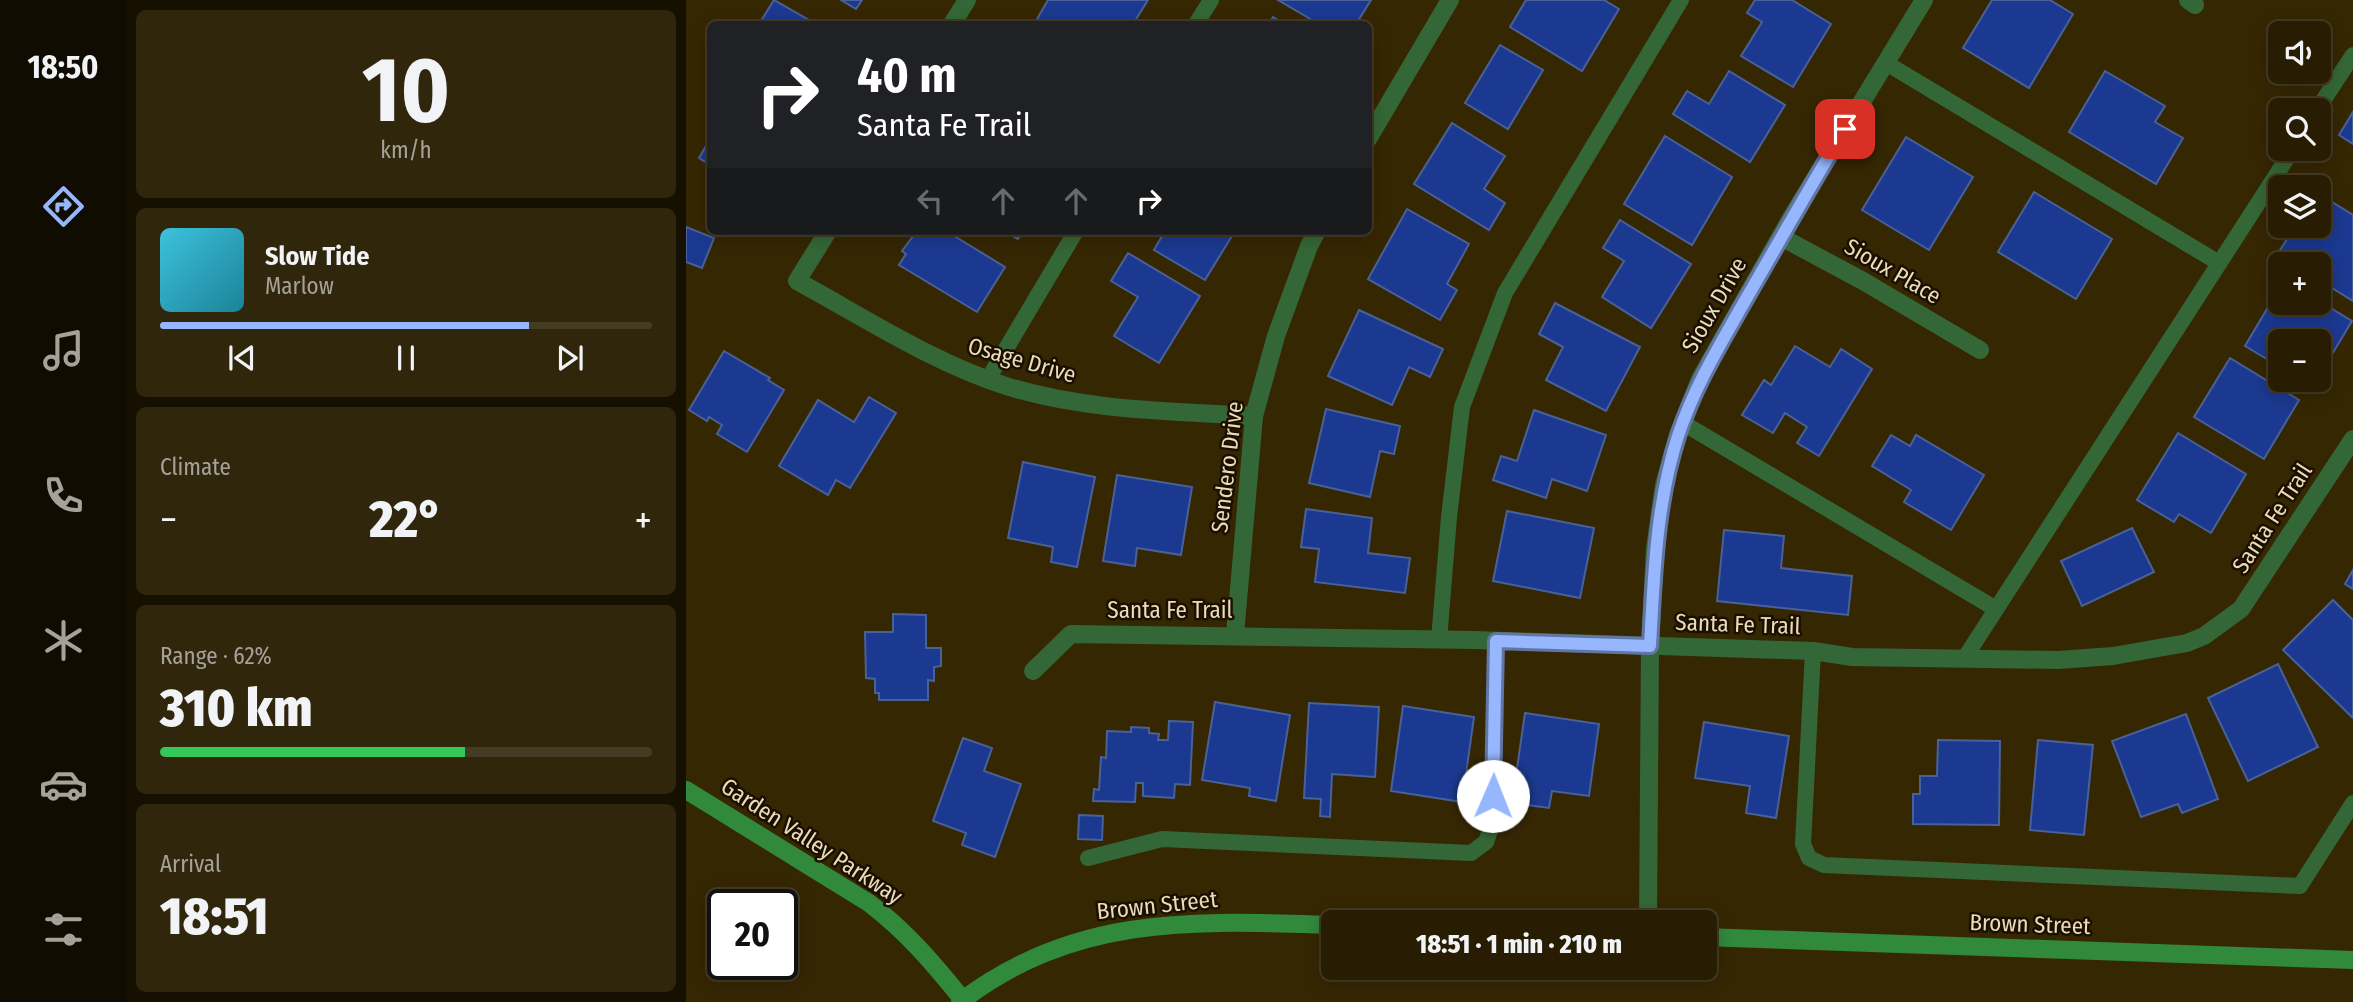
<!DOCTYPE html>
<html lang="en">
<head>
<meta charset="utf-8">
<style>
  :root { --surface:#281d02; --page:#30260c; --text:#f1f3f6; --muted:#a5a299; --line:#443b24; --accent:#96b6fd }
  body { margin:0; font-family:"Fira Sans Condensed",sans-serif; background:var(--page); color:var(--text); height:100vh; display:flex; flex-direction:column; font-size:26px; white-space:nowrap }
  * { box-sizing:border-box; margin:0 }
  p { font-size:23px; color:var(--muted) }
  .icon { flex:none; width:38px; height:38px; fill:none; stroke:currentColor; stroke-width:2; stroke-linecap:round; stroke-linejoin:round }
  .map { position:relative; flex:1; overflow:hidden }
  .details { display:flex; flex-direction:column; gap:10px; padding:10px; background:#161001; width:560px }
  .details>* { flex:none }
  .banner { position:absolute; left:21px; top:21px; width:665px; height:214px; border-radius:10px; box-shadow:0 4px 18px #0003,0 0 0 2px var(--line); background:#202124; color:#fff; overflow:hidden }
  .controls { position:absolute; left:1582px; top:21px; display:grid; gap:14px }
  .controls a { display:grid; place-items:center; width:63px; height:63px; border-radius:10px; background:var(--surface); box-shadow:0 4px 18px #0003,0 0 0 2px var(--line); font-size:35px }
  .speed { position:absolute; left:21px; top:889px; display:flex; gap:14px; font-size:35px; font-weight:700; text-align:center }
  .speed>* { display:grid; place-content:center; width:91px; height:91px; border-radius:50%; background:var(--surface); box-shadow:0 4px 18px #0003,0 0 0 2px var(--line); line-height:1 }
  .speed .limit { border:4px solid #111; border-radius:10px; background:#fff; color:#111 }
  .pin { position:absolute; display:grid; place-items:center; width:60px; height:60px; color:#fff; margin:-30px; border-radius:14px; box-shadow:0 4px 10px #0006 }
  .me { position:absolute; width:77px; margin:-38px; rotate:1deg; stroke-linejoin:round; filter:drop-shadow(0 0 5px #0008) }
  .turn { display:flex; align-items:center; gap:24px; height:147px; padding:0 35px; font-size:32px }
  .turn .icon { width:91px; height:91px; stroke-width:2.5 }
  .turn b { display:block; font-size:49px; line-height:60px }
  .lanes { display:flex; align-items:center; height:66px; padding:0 35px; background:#0003; justify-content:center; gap:35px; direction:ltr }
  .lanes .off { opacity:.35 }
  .big { font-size:52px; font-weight:800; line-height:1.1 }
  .details .card { flex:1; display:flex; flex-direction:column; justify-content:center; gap:10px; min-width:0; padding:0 24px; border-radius:10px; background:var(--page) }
  .details .dial { align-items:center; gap:0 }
  .dial b { font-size:91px; line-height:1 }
  .song { display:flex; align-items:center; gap:21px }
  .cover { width:84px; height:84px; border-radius:10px; background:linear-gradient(135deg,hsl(190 70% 55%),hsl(190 70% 35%)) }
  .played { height:7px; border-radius:4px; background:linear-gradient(90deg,var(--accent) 75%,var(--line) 75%) }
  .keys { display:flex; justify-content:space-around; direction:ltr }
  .heat { display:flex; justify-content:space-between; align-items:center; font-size:38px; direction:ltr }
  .charge { height:10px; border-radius:5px; background:linear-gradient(90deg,#34c759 62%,var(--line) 0) }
  .trip { position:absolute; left:635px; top:910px; width:396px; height:70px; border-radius:10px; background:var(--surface); box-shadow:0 4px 18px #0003,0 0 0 2px var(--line); font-weight:800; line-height:70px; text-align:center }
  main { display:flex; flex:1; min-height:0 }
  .tabs { display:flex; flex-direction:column; width:126px; justify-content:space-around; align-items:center; background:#100c01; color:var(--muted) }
  .tabs .icon { width:49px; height:49px }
  .tabs .selected { color:var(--accent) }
  .tabs b { font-size:32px; color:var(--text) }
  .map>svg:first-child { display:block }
  .building { fill:#1b3990; stroke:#496197; stroke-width:2 }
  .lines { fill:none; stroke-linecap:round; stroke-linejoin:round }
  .lane { stroke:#346737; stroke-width:16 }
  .street { stroke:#346737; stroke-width:18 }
  .secondary { stroke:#31893b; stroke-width:18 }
  .route-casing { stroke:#6276a4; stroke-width:18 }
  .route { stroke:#96b6fd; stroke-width:12 }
  .labels { text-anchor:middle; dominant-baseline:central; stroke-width:5; stroke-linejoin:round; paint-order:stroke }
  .street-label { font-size:23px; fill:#eadbbb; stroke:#1b1000 }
</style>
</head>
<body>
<main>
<nav class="tabs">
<b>18:50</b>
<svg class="icon selected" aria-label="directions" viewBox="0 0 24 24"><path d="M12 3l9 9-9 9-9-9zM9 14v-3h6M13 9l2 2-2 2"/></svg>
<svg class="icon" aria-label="music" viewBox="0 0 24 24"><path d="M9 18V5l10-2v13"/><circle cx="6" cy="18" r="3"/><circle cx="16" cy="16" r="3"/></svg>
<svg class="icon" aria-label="phone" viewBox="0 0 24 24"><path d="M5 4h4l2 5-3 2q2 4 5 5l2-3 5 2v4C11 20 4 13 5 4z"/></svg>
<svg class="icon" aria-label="climate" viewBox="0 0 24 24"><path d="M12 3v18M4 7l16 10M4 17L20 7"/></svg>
<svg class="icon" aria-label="car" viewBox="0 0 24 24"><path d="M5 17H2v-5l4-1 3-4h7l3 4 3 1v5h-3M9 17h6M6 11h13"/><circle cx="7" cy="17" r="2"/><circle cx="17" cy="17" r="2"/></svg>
<svg class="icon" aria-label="filters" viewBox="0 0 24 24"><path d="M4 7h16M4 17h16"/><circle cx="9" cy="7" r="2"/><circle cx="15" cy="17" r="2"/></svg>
</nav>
<section class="details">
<div class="card dial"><b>10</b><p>km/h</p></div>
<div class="card">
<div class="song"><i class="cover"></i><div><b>Slow Tide</b><p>Marlow</p></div></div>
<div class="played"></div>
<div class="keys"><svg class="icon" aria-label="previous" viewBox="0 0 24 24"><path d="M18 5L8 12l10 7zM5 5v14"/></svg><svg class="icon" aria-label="pause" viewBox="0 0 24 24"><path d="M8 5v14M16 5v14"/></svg><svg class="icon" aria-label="next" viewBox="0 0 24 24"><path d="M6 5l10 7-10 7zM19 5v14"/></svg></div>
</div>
<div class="card"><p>Climate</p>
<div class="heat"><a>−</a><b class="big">22°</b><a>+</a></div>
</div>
<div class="card"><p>Range · 62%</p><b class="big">310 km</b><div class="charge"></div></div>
<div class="card"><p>Arrival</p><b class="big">18:51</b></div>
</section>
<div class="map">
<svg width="1667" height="1002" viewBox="0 0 1667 1002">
  <rect width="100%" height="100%" fill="#362703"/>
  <g class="building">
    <path d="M 88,0 L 130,24 L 73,24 Z"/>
    <path d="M 155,0 L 176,0 L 170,9 Z"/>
    <path d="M 362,0 L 462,0 L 447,24 L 361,24 L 351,19 Z"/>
    <path d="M 592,0 L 685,0 L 670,24 L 633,24 Z"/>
    <path d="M 840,0 L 918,0 L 933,9 L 896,71 L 824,27 Z"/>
    <path d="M 1069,0 L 1106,0 L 1145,24 L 1107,87 L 1055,56 L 1076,22 L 1061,13 Z"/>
    <path d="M 1306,0 L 1364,0 L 1387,14 L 1343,88 L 1277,48 Z"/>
    <path d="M 587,17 L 599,24 L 583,24 Z"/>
    <path d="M 814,45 L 857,70 L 822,129 L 779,103 Z"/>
    <path d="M 1043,71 L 1099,105 L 1064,162 L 987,114 L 1001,91 L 1023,104 Z"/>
    <path d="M 1419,71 L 1479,106 L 1469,122 L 1497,138 L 1470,184 L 1383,132 Z"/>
    <path d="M 1667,112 L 1667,144 L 1653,135 Z"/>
    <path d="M 766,123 L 819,156 L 798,189 L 819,203 L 803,230 L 728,184 Z"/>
    <path d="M 979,136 L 1046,177 L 1006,245 L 938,204 Z"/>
    <path d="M 1220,137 L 1287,177 L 1243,250 L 1176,210 Z"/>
    <path d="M 24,139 L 24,165 L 13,158 Z"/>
    <path d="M 1348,192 L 1426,239 L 1390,299 L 1312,252 Z"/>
    <path d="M 1633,194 L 1667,215 L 1667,301 L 1633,280 L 1633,264 L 1606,264 L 1591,255 L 1609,226 L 1633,226 Z"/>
    <path d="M 721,209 L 783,244 L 761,284 L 771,290 L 754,320 L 682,279 Z"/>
    <path d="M 934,220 L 1005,264 L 965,328 L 916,297 L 938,261 L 917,248 Z"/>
    <path d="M 0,227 L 28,238 L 16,268 L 0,262 Z"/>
    <path d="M 231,231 L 260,231 L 319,267 L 291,312 L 213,265 L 220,254 L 216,251 Z"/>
    <path d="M 318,231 L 337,231 L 332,239 Z"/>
    <path d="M 479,231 L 549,231 L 519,280 L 468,250 Z"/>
    <path d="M 442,253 L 514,296 L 473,363 L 428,336 L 452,297 L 425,281 Z"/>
    <path d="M 1594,287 L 1594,303 L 1633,301 L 1666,321 L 1633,376 L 1633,341 L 1594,341 L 1594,367 L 1559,346 Z"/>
    <path d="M 869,303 L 954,347 L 920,411 L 860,380 L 877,347 L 853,334 Z"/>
    <path d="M 673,310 L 757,349 L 744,377 L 723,367 L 706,405 L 642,376 Z"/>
    <path d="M 1109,346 L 1144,367 L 1155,349 L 1186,369 L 1133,456 L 1111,443 L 1121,427 L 1099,413 L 1087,433 L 1056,415 L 1078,380 L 1085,385 Z"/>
    <path d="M 38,351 L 84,378 L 82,380 L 98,390 L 61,452 L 31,434 L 36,425 L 23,417 L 21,421 L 3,410 Z"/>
    <path d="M 1544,358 L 1613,400 L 1578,459 L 1508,417 Z"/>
    <path d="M 1616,380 L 1630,380 L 1626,386 Z"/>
    <path d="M 183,397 L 210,413 L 164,488 L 150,480 L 142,495 L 93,466 L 132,400 L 168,422 Z"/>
    <path d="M 640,409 L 714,426 L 708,454 L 694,451 L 684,497 L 623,483 Z"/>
    <path d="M 848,410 L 920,435 L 901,491 L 866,479 L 860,498 L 807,480 L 815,456 L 831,461 Z"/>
    <path d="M 1492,433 L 1560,474 L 1525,533 L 1493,514 L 1488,522 L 1451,500 Z"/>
    <path d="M 1205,435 L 1224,446 L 1230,435 L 1298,475 L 1265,530 L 1218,502 L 1225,490 L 1186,466 Z"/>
    <path d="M 337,462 L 409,477 L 391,567 L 365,562 L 367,547 L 322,538 Z"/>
    <path d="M 431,475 L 506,487 L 495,555 L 451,548 L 449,566 L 417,561 Z"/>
    <path d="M 620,509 L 686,518 L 682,553 L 724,558 L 719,593 L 629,582 L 633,549 L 615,547 Z"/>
    <path d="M 821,511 L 908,528 L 894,598 L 807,581 Z"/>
    <path d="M 1446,528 L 1468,572 L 1396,606 L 1375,561 Z"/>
    <path d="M 1038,530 L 1098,536 L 1095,568 L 1166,576 L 1162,615 L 1031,601 Z"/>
    <path d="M 1667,570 L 1667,589 L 1659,584 Z"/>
    <path d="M 1647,600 L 1667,620 L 1667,718 L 1597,650 Z"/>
    <path d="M 207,614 L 240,615 L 240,648 L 255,648 L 255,666 L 248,667 L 248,681 L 242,680 L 242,700 L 193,700 L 193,693 L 189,693 L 189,679 L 180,678 L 179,632 L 207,632 Z"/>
    <path d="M 1592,664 L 1632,747 L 1562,781 L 1522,698 Z"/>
    <path d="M 529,702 L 604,715 L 590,801 L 563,796 L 564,788 L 516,780 Z"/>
    <path d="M 623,703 L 693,707 L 689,777 L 646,774 L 644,817 L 634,816 L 635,799 L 618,798 Z"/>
    <path d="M 717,706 L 788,717 L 776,802 L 705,791 Z"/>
    <path d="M 839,713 L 913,724 L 903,796 L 866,791 L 863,808 L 826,803 Z"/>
    <path d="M 1500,714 L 1532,799 L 1496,813 L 1492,804 L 1455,817 L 1426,741 Z"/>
    <path d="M 483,721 L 507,722 L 504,785 L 489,784 L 488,798 L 457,796 L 457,783 L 450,783 L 449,802 L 407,801 L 408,789 L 413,790 L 415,757 L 420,758 L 421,731 L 445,732 L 445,727 L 463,728 L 463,733 L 473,734 L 472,740 L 482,740 Z"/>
    <path d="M 1018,722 L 1103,736 L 1090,818 L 1060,813 L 1064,786 L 1009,778 Z"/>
    <path d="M 277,738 L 306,748 L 298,771 L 335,784 L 309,857 L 276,845 L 280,833 L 247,821 Z"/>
    <path d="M 1252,740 L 1314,741 L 1313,825 L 1227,824 L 1227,794 L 1234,794 L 1234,776 L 1251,776 Z"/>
    <path d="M 1352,740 L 1407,745 L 1398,835 L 1344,830 Z"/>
    <path d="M 393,815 L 417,816 L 416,840 L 392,839 Z"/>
  </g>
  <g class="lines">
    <g class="lane">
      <path d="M 510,24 L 525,0"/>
      <path d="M 1200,63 L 1533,263"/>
      <path d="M 1631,110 L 1667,55"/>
      <path d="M 302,379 L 390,231"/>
      <path d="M 997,423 L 1310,609"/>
      <path d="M 753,640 L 763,517 L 776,407 L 819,293 L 995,0"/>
      <path d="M 1127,651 L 1117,844 L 1123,858 L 1138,865 L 1614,886 L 1667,803"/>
      <path d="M 1278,659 L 1607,149"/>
      <path d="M 402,858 L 476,839 L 785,853 L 800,842 L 807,822 L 810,641"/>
    </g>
    <g class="street">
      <path d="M 1502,0 L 1509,5"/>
      <path d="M 266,24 L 281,0"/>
      <path d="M 682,139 L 764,0"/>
      <path d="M 142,231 L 111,281 C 179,318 246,362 320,386 C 400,411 486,411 568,416"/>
      <path d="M 1095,237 L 1177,281 L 1294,350"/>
      <path d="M 549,635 L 568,416 L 590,336 L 623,246 L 631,231"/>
      <path d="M 347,671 L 385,634 L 789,640 L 1127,651 L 1166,657 L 1372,660 L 1427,656 L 1501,643 L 1518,636 L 1555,609 L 1667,439"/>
      <path d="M 962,922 L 964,646 L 969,548 L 978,485 L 992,435 L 1014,379 L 1105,218 L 1238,0"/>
    </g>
    <g class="secondary">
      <path d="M 0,790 L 183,903 C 221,932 247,963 277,1000"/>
      <path d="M 1018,937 L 1667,960"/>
      <path d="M 274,1002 C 390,913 510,921 648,925"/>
    </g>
  </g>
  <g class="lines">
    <g class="route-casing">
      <path id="route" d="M 807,796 L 810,641 L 964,646 C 968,575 970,504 992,436 C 1008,387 1035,343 1060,299 C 1093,242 1125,185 1159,129"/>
    </g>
    <use href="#route" class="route"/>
  </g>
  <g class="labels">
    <g class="street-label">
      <text transform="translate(1207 271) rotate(30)">Sioux Place</text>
      <text transform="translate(1028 305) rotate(-60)">Sioux Drive</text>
      <text transform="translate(336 360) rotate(16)">Osage Drive</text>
      <text transform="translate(541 467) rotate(-83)">Sendero Drive</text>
      <text transform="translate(1586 518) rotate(-57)">Santa Fe Trail</text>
      <text x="484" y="610">Santa Fe Trail</text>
      <text transform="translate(1052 624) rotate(2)">Santa Fe Trail</text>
      <text transform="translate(126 841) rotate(33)">Garden Valley Parkway</text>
      <text transform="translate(471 905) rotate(-6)">Brown Street</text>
      <text transform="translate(1344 924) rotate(2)">Brown Street</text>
    </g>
  </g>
</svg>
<div class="controls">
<a><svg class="icon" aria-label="sound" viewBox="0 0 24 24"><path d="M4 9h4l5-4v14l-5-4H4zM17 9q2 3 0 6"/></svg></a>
<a><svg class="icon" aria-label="search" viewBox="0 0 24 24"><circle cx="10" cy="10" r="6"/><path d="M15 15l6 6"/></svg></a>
<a><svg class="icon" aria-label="layers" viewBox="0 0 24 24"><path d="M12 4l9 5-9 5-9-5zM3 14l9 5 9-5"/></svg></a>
<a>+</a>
<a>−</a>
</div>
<div class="speed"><div class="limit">20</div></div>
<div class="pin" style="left:1159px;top:129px;background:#d93025"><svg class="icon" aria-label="arrive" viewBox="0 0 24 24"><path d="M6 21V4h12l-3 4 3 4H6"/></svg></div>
<svg class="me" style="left:807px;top:796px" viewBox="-20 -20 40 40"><circle r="19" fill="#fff"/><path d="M0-13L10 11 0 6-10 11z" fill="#96b6fd"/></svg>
<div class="trip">18:51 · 1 min · 210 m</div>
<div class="banner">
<div class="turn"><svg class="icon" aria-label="right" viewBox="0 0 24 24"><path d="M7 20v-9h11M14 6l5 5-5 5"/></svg><div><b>40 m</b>Santa Fe Trail</div></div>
<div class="lanes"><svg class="icon off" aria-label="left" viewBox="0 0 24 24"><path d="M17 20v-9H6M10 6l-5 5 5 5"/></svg><svg class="icon off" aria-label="ahead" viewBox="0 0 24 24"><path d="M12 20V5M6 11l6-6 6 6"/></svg><svg class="icon off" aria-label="ahead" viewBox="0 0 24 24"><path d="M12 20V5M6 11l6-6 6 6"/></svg><svg class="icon" aria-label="right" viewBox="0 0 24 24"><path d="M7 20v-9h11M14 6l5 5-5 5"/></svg></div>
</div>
</div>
</main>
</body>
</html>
